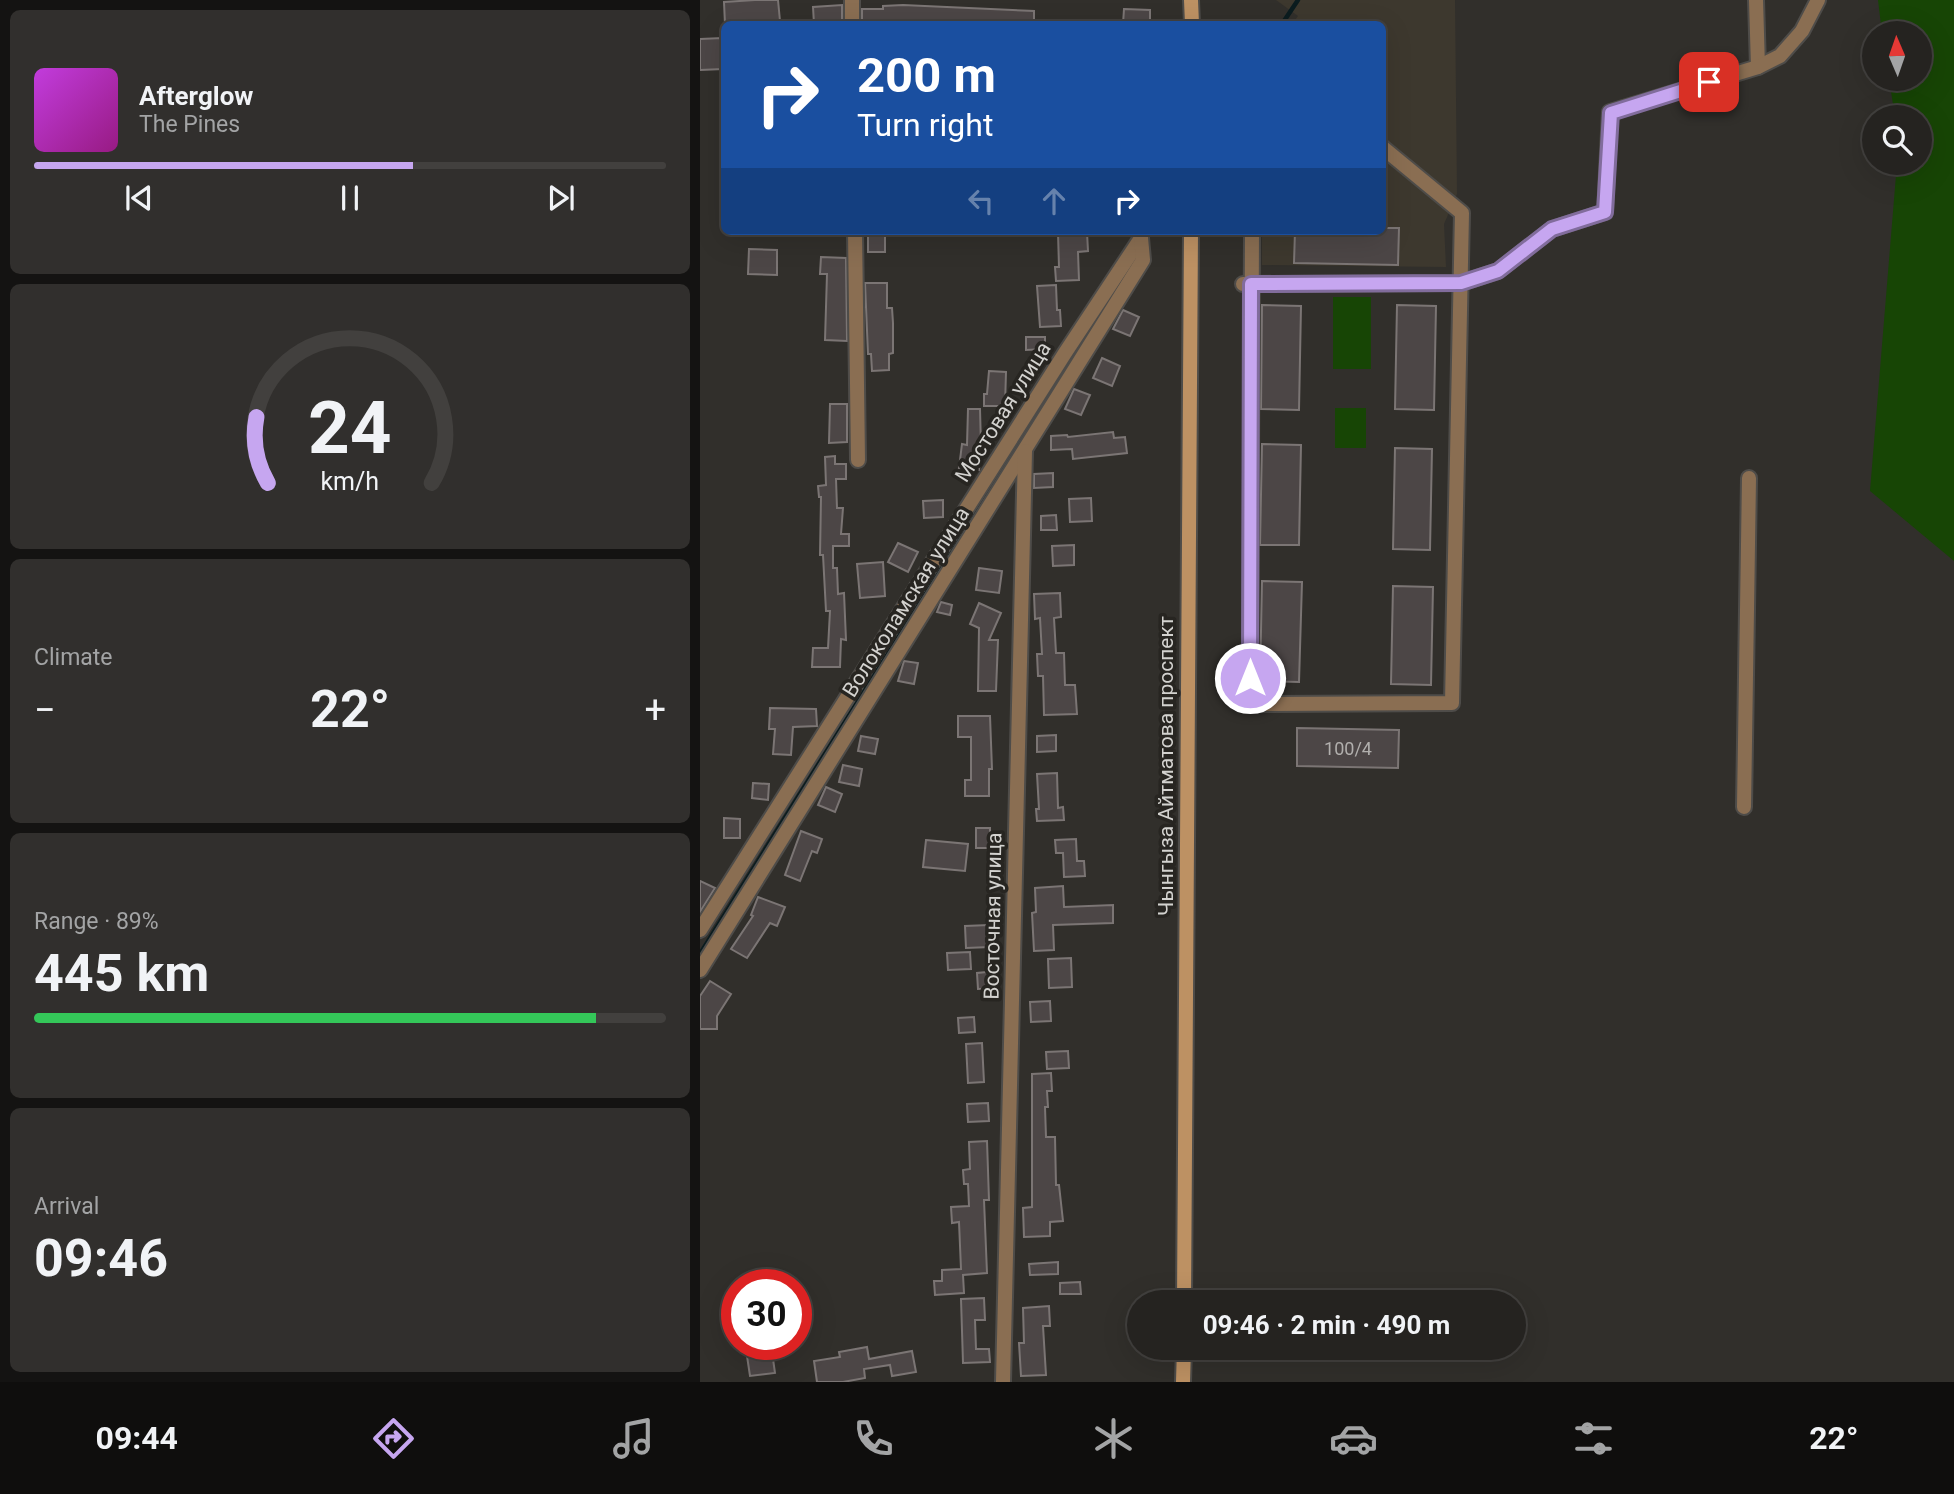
<!DOCTYPE html>
<html lang="en">
<head>
<meta charset="utf-8">
<style>
  :root { --surface:#252320; --page:#312f2d; --text:#f1f3f6; --muted:#a3a4a5; --line:#42403e; --accent:#c6a6f0 }
  body { margin:0; font-family:Roboto,sans-serif; background:var(--page); color:var(--text); height:100vh; display:flex; flex-direction:column; font-size:26px; white-space:nowrap }
  * { box-sizing:border-box; margin:0 }
  p { font-size:23px; color:var(--muted) }
  .icon { flex:none; width:38px; height:38px; fill:none; stroke:currentColor; stroke-width:2; stroke-linecap:round; stroke-linejoin:round }
  .map { position:relative; flex:1; overflow:hidden }
  .side { display:flex; flex-direction:column; gap:10px; padding:10px; background:#141312; width:700px }
  .side>* { flex:none }
  .banner { position:absolute; left:21px; top:21px; width:665px; height:214px; border-radius:10px; box-shadow:0 7px 28px #0002,0 0 0 2px var(--line); background:#1a4fa0; color:#fff; overflow:hidden }
  .needle { width:46px; rotate:358deg }
  .controls { position:absolute; left:1162px; top:21px; display:grid; gap:14px }
  .controls a { display:grid; place-items:center; width:70px; height:70px; border-radius:50%; background:var(--surface); box-shadow:0 7px 28px #0002,0 0 0 2px var(--line); font-size:35px }
  .speed { position:absolute; left:21px; top:1269px; display:flex; gap:14px; font-size:35px; font-weight:700; text-align:center }
  .speed>* { display:grid; place-content:center; width:91px; height:91px; border-radius:50%; background:var(--surface); box-shadow:0 7px 28px #0002,0 0 0 2px var(--line); line-height:1 }
  .speed .limit { border:10px solid #d22; background:#fff; color:#111 }
  .pin { position:absolute; display:grid; place-items:center; width:60px; height:60px; color:#fff; margin:-30px; border-radius:14px; box-shadow:0 4px 10px #0006 }
  .me { position:absolute; width:77px; margin:-38px; rotate:0deg; stroke-linejoin:round; filter:drop-shadow(0 0 5px #0008) }
  .turn { display:flex; align-items:center; gap:24px; height:147px; padding:0 21px; font-size:32px }
  .turn .icon { width:91px; height:91px; stroke-width:2.5 }
  .turn b { display:block; font-size:49px; line-height:60px }
  .lanes { display:flex; align-items:center; height:66px; padding:0 21px; background:#0003; justify-content:center; gap:35px; direction:ltr }
  .lanes .off { opacity:.35 }
  .big { font-size:52px; font-weight:700; line-height:1.1 }
  .side .tile { flex:1; display:flex; flex-direction:column; justify-content:center; gap:10px; min-width:0; padding:0 24px; border-radius:10px; background:var(--page) }
  .side .dial { align-items:center; gap:0 }
  .dial svg { height:182px; overflow:visible; fill:none; stroke:var(--line); stroke-width:7; stroke-linecap:round; text-anchor:middle }
  .dial text { fill:var(--text); stroke:none }
  .song { display:flex; align-items:center; gap:21px }
  .cover { width:84px; height:84px; border-radius:10px; background:linear-gradient(135deg,hsl(290 70% 55%),hsl(310 70% 35%)) }
  .played { height:7px; border-radius:4px; background:linear-gradient(90deg,var(--accent) 60%,var(--line) 60%) }
  .keys { display:flex; justify-content:space-around; direction:ltr }
  .heat { display:flex; justify-content:space-between; align-items:center; font-size:38px; direction:ltr }
  .charge { height:10px; border-radius:5px; background:linear-gradient(90deg,#34c759 89%,var(--line) 0) }
  .trip { position:absolute; left:427px; top:1290px; width:399px; height:70px; border-radius:35px; background:var(--surface); box-shadow:0 7px 28px #0002,0 0 0 2px var(--line); font-weight:700; line-height:70px; text-align:center }
  .dock { display:flex; height:112px; justify-content:space-around; align-items:center; background:#0f0e0d; color:var(--muted) }
  .dock .icon { width:49px; height:49px }
  .dock .current { color:var(--accent) }
  .dock b { font-size:32px; color:var(--text) }
  main { display:flex; flex:1; min-height:0 }
  .map>svg:first-child { display:block }
  .built { fill:#3d382e }
  .green { fill:#174505 }
  .lines { fill:none; stroke-linecap:round; stroke-linejoin:round }
  .stream { stroke:#0b1c1f; stroke-width:4.5 }
  .building { fill:#4c4646; stroke:#7b7574; stroke-width:2 }
  .street-casing { stroke:#4e4c49; stroke-width:18 }
  .secondary-casing { stroke:#4e4c49; stroke-width:18 }
  .street { stroke:#8a6e52; stroke-width:14 }
  .secondary { stroke:#bd9163; stroke-width:14 }
  .route-casing { stroke:#816c9c; stroke-width:18 }
  .route { stroke:#c6a6f0; stroke-width:12 }
  .labels { text-anchor:middle; dominant-baseline:central; stroke-width:7; stroke-linejoin:round; paint-order:stroke }
  .number-label { font-size:18px; fill:#b1afad }
  .street-label { font-size:21px; fill:#d3d2cf; stroke:#272521 }
</style>
</head>
<body>
<main>
<section class="side">
<div class="tile">
<div class="song"><i class="cover"></i><div><b>Afterglow</b><p>The Pines</p></div></div>
<div class="played"></div>
<div class="keys"><svg class="icon" aria-label="previous" viewBox="0 0 24 24"><path d="M18 5L8 12l10 7zM5 5v14"/></svg><svg class="icon" aria-label="pause" viewBox="0 0 24 24"><path d="M8 5v14M16 5v14"/></svg><svg class="icon" aria-label="next" viewBox="0 0 24 24"><path d="M6 5l10 7-10 7zM19 5v14"/></svg></div>
</div>
<div class="tile dial"><svg viewBox="0 0 100 80">
<path d="M14 69A42 42 0 1 1 86 69"/>
<path d="M14 69A42 42 0 0 1 9 40" stroke="#c6a6f0"/>
<text x="50" y="56" font-size="32" font-weight="700">24</text>
<text x="50" y="72" font-size="11">km/h</text>
</svg></div>
<div class="tile"><p>Climate</p>
<div class="heat"><a>−</a><b class="big">22°</b><a>+</a></div>
</div>
<div class="tile"><p>Range · 89%</p><b class="big">445 km</b><div class="charge"></div></div>
<div class="tile"><p>Arrival</p><b class="big">09:46</b></div>
</section>
<div class="map">
<svg width="1254" height="1382" viewBox="0 0 1254 1382">
  <rect width="100%" height="100%" fill="#312f2b"/>
  <path class="built" d="M 576,0 L 755,0 L 757,194 L 744,224 L 746,267 L 562,265 L 562,231 L 682,231 L 682,24 L 592,24 L 598,16 Z"/>
  <g class="green">
    <path d="M 1178,0 L 1254,0 L 1254,561 L 1170,491 L 1197,163 L 1220,163 L 1220,117 L 1195,117 L 1189,79 L 1220,79 L 1220,33 L 1182,33 Z"/>
    <rect x="633" y="297" width="38" height="72"/>
    <rect x="635" y="408" width="31" height="40"/>
  </g>
  <g class="lines">
    <g class="stream">
      <path d="M 582,24 L 598,0"/>
      <path d="M 0,954 L 419,284"/>
    </g>
  </g>
  <g class="building">
    <path d="M 55,0 L 78,0 L 80,21 L 50,22 L 51,24 L 25,24 L 24,2 Z"/>
    <path d="M 142,5 L 142,24 L 114,24 L 113,7 Z"/>
    <path d="M 203,5 L 334,11 L 334,24 L 272,24 L 272,21 L 226,20 L 178,21 L 178,24 L 162,24 L 162,9 L 183,9 L 183,6 Z"/>
    <path d="M 424,9 L 450,10 L 450,24 L 423,24 Z"/>
    <path d="M 22,38 L 23,69 L 0,70 L 0,39 Z"/>
    <path d="M 682,228 L 699,228 L 698,265 L 594,263 L 595,231 L 682,231 Z"/>
    <path d="M 387,232 L 388,251 L 378,252 L 379,280 L 356,281 L 355,267 L 359,267 L 358,233 Z"/>
    <rect x="168" y="236" width="17" height="16"/>
    <path d="M 49,249 L 77,250 L 77,275 L 48,274 Z"/>
    <path d="M 121,257 L 146,258 L 147,341 L 125,340 L 127,274 L 120,274 Z"/>
    <path d="M 165,283 L 187,283 L 187,308 L 192,308 L 193,323 L 193,353 L 189,354 L 189,370 L 172,371 L 171,354 L 168,354 Z"/>
    <path d="M 356,285 L 357,310 L 360,310 L 361,326 L 340,327 L 337,286 Z"/>
    <path d="M 562,305 L 601,306 L 599,410 L 561,409 Z"/>
    <path d="M 697,305 L 736,306 L 734,410 L 695,409 Z"/>
    <path d="M 423,310 L 439,317 L 430,336 L 413,329 Z"/>
    <path d="M 326,337 L 345,337 L 345,349 L 326,350 Z"/>
    <path d="M 402,358 L 420,366 L 412,386 L 393,378 Z"/>
    <path d="M 289,371 L 306,372 L 305,406 L 284,406 L 284,394 L 287,394 Z"/>
    <path d="M 374,389 L 390,395 L 381,415 L 365,409 Z"/>
    <path d="M 130,404 L 147,404 L 147,442 L 129,443 Z"/>
    <path d="M 268,409 L 280,409 L 281,446 L 279,470 L 259,468 L 262,444 L 267,445 Z"/>
    <path d="M 413,432 L 414,438 L 425,437 L 427,453 L 373,459 L 372,449 L 351,450 L 351,436 L 367,435 L 368,437 Z"/>
    <path d="M 562,444 L 601,445 L 599,545 L 560,545 Z"/>
    <path d="M 695,448 L 732,449 L 730,550 L 693,549 Z"/>
    <path d="M 135,456 L 135,464 L 146,464 L 146,479 L 136,479 L 137,508 L 143,508 L 141,534 L 149,534 L 149,546 L 133,546 L 133,568 L 137,568 L 138,594 L 144,593 L 146,640 L 141,639 L 140,667 L 112,667 L 113,648 L 128,648 L 130,611 L 126,611 L 123,555 L 120,555 L 121,497 L 119,497 L 118,486 L 126,485 L 125,457 Z"/>
    <path d="M 353,473 L 353,487 L 334,488 L 334,474 Z"/>
    <path d="M 391,498 L 392,521 L 370,522 L 369,499 Z"/>
    <path d="M 243,500 L 243,517 L 224,518 L 223,501 Z"/>
    <path d="M 356,515 L 357,530 L 341,530 L 341,516 Z"/>
    <path d="M 198,543 L 218,552 L 208,572 L 188,562 Z"/>
    <path d="M 374,545 L 374,565 L 353,566 L 352,546 Z"/>
    <path d="M 183,562 L 185,596 L 160,598 L 157,564 Z"/>
    <path d="M 279,568 L 302,571 L 299,593 L 276,590 Z"/>
    <path d="M 562,581 L 602,582 L 599,682 L 560,681 Z"/>
    <path d="M 693,586 L 733,587 L 731,685 L 691,684 Z"/>
    <path d="M 360,593 L 361,617 L 354,618 L 356,653 L 364,653 L 365,685 L 375,685 L 377,714 L 344,715 L 343,676 L 338,676 L 337,654 L 342,654 L 340,618 L 335,619 L 334,594 Z"/>
    <path d="M 241,602 L 252,605 L 250,615 L 237,612 Z"/>
    <path d="M 279,603 L 301,613 L 289,640 L 298,640 L 296,691 L 278,691 L 279,628 L 270,624 Z"/>
    <path d="M 204,661 L 218,663 L 214,684 L 198,681 Z"/>
    <path d="M 70,708 L 116,709 L 117,726 L 93,727 L 91,755 L 73,754 L 75,729 L 69,729 Z"/>
    <path d="M 258,716 L 290,716 L 292,769 L 289,769 L 289,796 L 265,796 L 265,780 L 271,780 L 271,737 L 258,737 Z"/>
    <path d="M 597,728 L 699,730 L 698,768 L 597,766 Z"/>
    <path d="M 356,735 L 356,751 L 337,752 L 337,736 Z"/>
    <path d="M 161,736 L 178,739 L 175,754 L 158,751 Z"/>
    <path d="M 143,765 L 162,769 L 159,786 L 139,782 Z"/>
    <path d="M 357,773 L 358,808 L 363,807 L 364,820 L 337,821 L 336,809 L 339,809 L 337,774 Z"/>
    <path d="M 53,783 L 69,784 L 68,800 L 52,798 Z"/>
    <path d="M 126,787 L 142,794 L 135,812 L 118,805 Z"/>
    <path d="M 24,818 L 40,819 L 40,838 L 24,838 Z"/>
    <rect x="276" y="828" width="14" height="20"/>
    <path d="M 101,831 L 122,839 L 117,853 L 112,851 L 100,881 L 85,875 Z"/>
    <path d="M 376,839 L 377,861 L 384,861 L 385,876 L 364,877 L 363,853 L 356,853 L 355,840 Z"/>
    <path d="M 226,840 L 268,844 L 265,871 L 223,867 Z"/>
    <path d="M 0,881 L 15,888 L 0,912 Z"/>
    <path d="M 363,886 L 364,907 L 413,905 L 413,923 L 353,925 L 354,950 L 334,951 L 332,913 L 336,912 L 335,888 Z"/>
    <path d="M 58,897 L 85,907 L 77,926 L 70,923 L 47,958 L 31,949 L 53,916 L 51,915 Z"/>
    <path d="M 289,925 L 290,947 L 266,948 L 265,926 Z"/>
    <path d="M 270,952 L 271,969 L 248,970 L 247,953 Z"/>
    <path d="M 371,958 L 372,987 L 349,988 L 348,959 Z"/>
    <path d="M 297,971 L 298,988 L 278,989 L 277,973 Z"/>
    <path d="M 10,981 L 31,994 L 17,1016 L 17,1029 L 0,1029 L 0,996 Z"/>
    <path d="M 350,1001 L 351,1021 L 331,1022 L 330,1002 Z"/>
    <path d="M 274,1017 L 275,1032 L 259,1033 L 258,1018 Z"/>
    <path d="M 282,1043 L 284,1082 L 268,1083 L 266,1044 Z"/>
    <path d="M 368,1051 L 369,1068 L 347,1069 L 346,1052 Z"/>
    <path d="M 351,1073 L 352,1091 L 347,1091 L 348,1107 L 345,1107 L 346,1137 L 355,1137 L 356,1185 L 359,1185 L 363,1221 L 350,1222 L 350,1236 L 324,1237 L 323,1208 L 332,1207 L 332,1074 Z"/>
    <path d="M 288,1103 L 289,1121 L 268,1122 L 267,1104 Z"/>
    <path d="M 287,1141 L 289,1200 L 284,1200 L 287,1273 L 263,1275 L 264,1293 L 235,1295 L 234,1281 L 242,1281 L 242,1270 L 261,1269 L 259,1222 L 252,1223 L 251,1207 L 269,1206 L 268,1184 L 264,1184 L 263,1170 L 270,1169 L 269,1142 Z"/>
    <path d="M 358,1262 L 358,1274 L 330,1275 L 329,1264 Z"/>
    <path d="M 380,1282 L 381,1294 L 360,1294 L 360,1283 Z"/>
    <path d="M 284,1298 L 285,1320 L 275,1320 L 276,1349 L 289,1349 L 290,1362 L 263,1363 L 261,1299 Z"/>
    <path d="M 349,1306 L 350,1326 L 343,1326 L 346,1375 L 321,1376 L 319,1343 L 324,1343 L 323,1308 Z"/>
    <path d="M 167,1347 L 169,1359 L 212,1351 L 216,1372 L 192,1376 L 190,1365 L 164,1369 L 165,1378 L 143,1382 L 117,1382 L 114,1361 L 140,1357 L 139,1352 Z"/>
    <path d="M 72,1352 L 75,1373 L 50,1376 L 47,1356 Z"/>
  </g>
  <g class="lines">
    <g class="street-casing">
      <g id="street">
        <path d="M 152,0 L 152,24"/>
        <path d="M 1056,0 L 1058,67"/>
        <path d="M 155,231 L 158,460"/>
        <path d="M 552,231 L 550,704 L 752,703 L 762,213 L 682,147"/>
        <path d="M 543,284 L 761,283 L 798,271 L 852,229 L 905,212 L 910,112 L 1058,67 L 1080,56 L 1102,31 L 1118,0"/>
        <path d="M 1044,807 L 1049,478"/>
        <path d="M 0,930 L 365,353 L 441,238"/>
        <path d="M 0,970 L 443,260 L 441,238"/>
        <path d="M 303,1382 L 325,451"/>
      </g>
    </g>
    <g class="secondary-casing">
      <g id="secondary">
        <path d="M 491,0 L 492,24"/>
        <path d="M 484,1302 L 491,231"/>
        <path d="M 483,1382 L 484,1348"/>
      </g>
    </g>
    <use href="#street" class="street"/>
    <use href="#secondary" class="secondary"/>
  </g>
  <g class="lines">
    <g class="route-casing">
      <path id="route" d="M 550,678 L 551,284 L 761,283 L 798,271 L 852,229 L 905,212 L 911,113 L 1009,82"/>
    </g>
    <use href="#route" class="route"/>
  </g>
  <g class="labels">
    <g class="number-label">
      <text x="648" y="748">100/4</text>
    </g>
    <g class="street-label">
      <text transform="translate(303 412) rotate(-58)">Мостовая улица</text>
      <text transform="translate(206 602) rotate(-58)">Волоколамская улица</text>
      <text transform="translate(466 766) rotate(-90)">Чынгыза Айтматова проспект</text>
      <text transform="translate(293 916) rotate(-89)">Восточная улица</text>
    </g>
  </g>
</svg>
<div class="controls">
<a><svg class="needle" viewBox="-14 -14 28 28"><path d="M0-13l5 13h-10z" fill="#e53935"/><path d="M0 13l5-13h-10z" fill="#a3a4a5"/></svg></a>
<a><svg class="icon" aria-label="search" viewBox="0 0 24 24"><circle cx="10" cy="10" r="6"/><path d="M15 15l6 6"/></svg></a>
</div>
<div class="speed"><div class="limit">30</div></div>
<div class="pin" style="left:1009px;top:82px;background:#d93025"><svg class="icon" aria-label="arrive" viewBox="0 0 24 24"><path d="M6 21V4h12l-3 4 3 4H6"/></svg></div>
<svg class="me" style="left:550px;top:678px" viewBox="-20 -20 40 40"><circle r="17" fill="#c6a6f0" stroke="#fff" stroke-width="3"/><path d="M0-11L8 9 0 5-8 9z" fill="#fff"/></svg>
<div class="trip">09:46 · 2 min · 490 m</div>
<div class="banner">
<div class="turn"><svg class="icon" aria-label="right" viewBox="0 0 24 24"><path d="M7 20v-9h11M14 6l5 5-5 5"/></svg><div><b>200 m</b>Turn right</div></div>
<div class="lanes"><svg class="icon off" aria-label="left" viewBox="0 0 24 24"><path d="M17 20v-9H6M10 6l-5 5 5 5"/></svg><svg class="icon off" aria-label="ahead" viewBox="0 0 24 24"><path d="M12 20V5M6 11l6-6 6 6"/></svg><svg class="icon" aria-label="right" viewBox="0 0 24 24"><path d="M7 20v-9h11M14 6l5 5-5 5"/></svg></div>
</div>
</div>
</main>
<nav class="dock">
<b>09:44</b>
<svg class="icon current" aria-label="directions" viewBox="0 0 24 24"><path d="M12 3l9 9-9 9-9-9zM9 14v-3h6M13 9l2 2-2 2"/></svg>
<svg class="icon" aria-label="music" viewBox="0 0 24 24"><path d="M9 18V5l10-2v13"/><circle cx="6" cy="18" r="3"/><circle cx="16" cy="16" r="3"/></svg>
<svg class="icon" aria-label="phone" viewBox="0 0 24 24"><path d="M5 4h4l2 5-3 2q2 4 5 5l2-3 5 2v4C11 20 4 13 5 4z"/></svg>
<svg class="icon" aria-label="climate" viewBox="0 0 24 24"><path d="M12 3v18M4 7l16 10M4 17L20 7"/></svg>
<svg class="icon" aria-label="car" viewBox="0 0 24 24"><path d="M5 17H2v-5l4-1 3-4h7l3 4 3 1v5h-3M9 17h6M6 11h13"/><circle cx="7" cy="17" r="2"/><circle cx="17" cy="17" r="2"/></svg>
<svg class="icon" aria-label="filters" viewBox="0 0 24 24"><path d="M4 7h16M4 17h16"/><circle cx="9" cy="7" r="2"/><circle cx="15" cy="17" r="2"/></svg>
<b>22°</b>
</nav>
</body>
</html>
